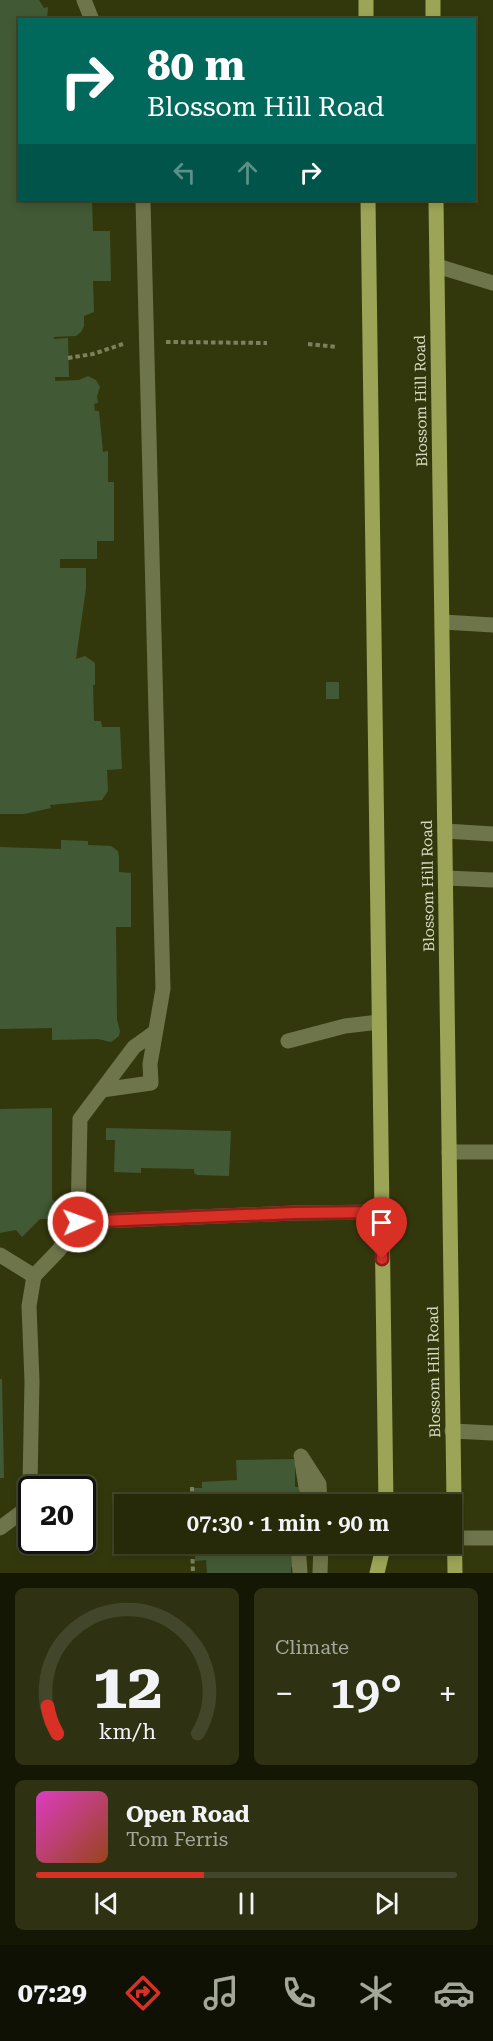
<!DOCTYPE html>
<html lang="en">
<head>
<meta charset="utf-8">
<style>
  :root { --surface:#262a09; --page:#2e3212; --text:#f1f3f6; --muted:#a4a79c; --line:#42462a; --accent:#d93025 }
  body { margin:0; font-family:"Roboto Serif",serif; background:var(--page); color:var(--text); height:100vh; display:flex; flex-direction:column; font-size:22px; white-space:nowrap }
  * { box-sizing:border-box; margin:0 }
  p { font-size:20px; color:var(--muted) }
  .icon { flex:none; width:33px; height:33px; fill:none; stroke:currentColor; stroke-width:2; stroke-linecap:round; stroke-linejoin:round }
  .map { position:relative; height:1573px; overflow:hidden }
  .details { display:flex; flex-direction:column; gap:15px; padding:15px; background:#151705; flex:1 }
  .details>* { flex:none }
  .top-card { position:absolute; left:18px; top:18px; width:458px; height:183px; border-radius:0px; box-shadow:0 3px 9px #0003,0 0 0 2px var(--line); background:#00695c; color:#fff; overflow:hidden }
  .speed { position:absolute; left:18px; top:1476px; display:flex; gap:12px; font-size:30px; font-weight:700; text-align:center }
  .speed>* { display:grid; place-content:center; width:78px; height:78px; border-radius:50%; background:var(--surface); box-shadow:0 3px 9px #0003,0 0 0 2px var(--line); line-height:1 }
  .speed .limit { border:3px solid #111; border-radius:9px; background:#fff; color:#111 }
  .pin { position:absolute; display:grid; place-items:center; width:51px; height:51px; color:#fff; margin:-62px -26px; border-radius:50% 50% 50% 0; rotate:-45deg; box-shadow:0 0 6px #0007 }
  .pin .icon { rotate:45deg }
  .me { position:absolute; width:66px; margin:-33px; rotate:88deg; stroke-linejoin:round; filter:drop-shadow(0 0 4px #0008) }
  .turn { display:flex; align-items:center; gap:21px; height:126px; padding:0 30px; font-size:27px }
  .turn .icon { width:78px; height:78px; stroke-width:2.5 }
  .turn b { display:block; font-size:42px; line-height:51px }
  .lanes { display:flex; align-items:center; height:57px; padding:0 30px; background:#0003; justify-content:center; gap:30px; direction:ltr }
  .lanes .off { opacity:.35 }
  .big { font-size:45px; font-weight:600; line-height:1.1 }
  .details .widget { flex:1; display:flex; flex-direction:column; justify-content:center; gap:9px; min-width:0; padding:0 21px; border-radius:9px; background:var(--page) }
  .details .dial { align-items:center; gap:0 }
  .dial svg { height:156px; overflow:visible; fill:none; stroke:var(--line); stroke-width:7; stroke-linecap:round; text-anchor:middle }
  .dial text { fill:var(--text); stroke:none }
  .song { display:flex; align-items:center; gap:18px }
  .cover { width:72px; height:72px; border-radius:9px; background:linear-gradient(135deg,hsl(310 70% 55%),hsl(20 70% 35%)) }
  .played { height:6px; border-radius:3px; background:linear-gradient(90deg,var(--accent) 40%,var(--line) 40%) }
  .keys { display:flex; justify-content:space-around; direction:ltr }
  .heat { display:flex; justify-content:space-between; align-items:center; font-size:33px; direction:ltr }
  .details .tiles { flex:1; display:grid; gap:15px; grid-template-columns:1fr 1fr }
  .widget:last-child { grid-column:span 2 }
  .trip { position:absolute; left:114px; top:1494px; width:348px; height:60px; border-radius:0px; background:var(--surface); box-shadow:0 3px 9px #0003,0 0 0 2px var(--line); font-weight:600; line-height:60px; text-align:center }
  .tabs { display:flex; height:96px; justify-content:space-around; align-items:center; background:#0f1104; color:var(--muted) }
  .tabs .icon { width:42px; height:42px }
  .tabs .selected { color:var(--accent) }
  .tabs b { font-size:27px; color:var(--text) }
  .map>svg:first-child { display:block }
  .building { fill:#425935 }
  .lines { fill:none; stroke-linecap:round; stroke-linejoin:round }
  .minor-tunnel { stroke:#4c5028; stroke-width:15; stroke-dasharray:15 8; stroke-linecap:butt }
  .path { stroke:#7b805d; stroke-width:4; stroke-dasharray:4.5 3; stroke-linecap:butt }
  .minor { stroke:#6f754a; stroke-width:15 }
  .major { stroke:#9ba457; stroke-width:15 }
  .route-casing { stroke:#8d1f18; stroke-width:15 }
  .route { stroke:#d93025; stroke-width:10 }
  .labels { text-anchor:middle; dominant-baseline:central; stroke-width:4.5; stroke-linejoin:round; paint-order:stroke }
  .street-label { font-size:15px; fill:#d7dbc4; stroke:#33380c }
</style>
</head>
<body>
<div class="map">
<svg width="493" height="1573" viewBox="0 0 493 1573">
  <rect width="100%" height="100%" fill="#33380c"/>
  <g class="building">
    <path d="M 0,0 L 39,0 L 44,8 L 48,7 L 47,20 L 20,20 L 20,200 L 92,200 L 93,231 L 110,231 L 111,281 L 93,281 L 94,312 L 84,316 L 84,326 L 81,332 L 76,336 L 54,337 L 54,339 L 68,338 L 69,377 L 55,377 L 55,381 L 79,380 L 88,376 L 96,380 L 100,387 L 97,396 L 98,403 L 94,404 L 95,411 L 99,411 L 103,452 L 108,451 L 108,482 L 114,482 L 114,541 L 97,541 L 97,559 L 60,559 L 60,568 L 86,568 L 86,588 L 76,659 L 85,656 L 95,663 L 95,685 L 93,685 L 94,721 L 101,721 L 102,727 L 120,727 L 122,769 L 107,770 L 108,791 L 102,800 L 50,805 L 51,808 L 24,814 L 0,814 Z"/>
    <rect x="326" y="682" width="13" height="17"/>
    <path d="M 61,840 L 88,841 L 88,845 L 111,846 L 118,851 L 119,856 L 119,872 L 131,873 L 131,927 L 116,927 L 117,1020 L 120,1031 L 119,1036 L 111,1042 L 98,1039 L 52,1040 L 52,1028 L 0,1029 L 0,847 L 61,849 Z"/>
    <path d="M 52,1108 L 52,1199 L 56,1203 L 56,1211 L 49,1219 L 40,1219 L 22,1237 L 16,1230 L 0,1233 L 0,1109 Z"/>
    <path d="M 106,1128 L 231,1131 L 229,1176 L 197,1175 L 194,1173 L 194,1169 L 141,1168 L 141,1173 L 114,1172 L 115,1140 L 106,1140 Z"/>
    <path d="M 0,1379 L 2,1379 L 4,1478 L 0,1478 Z"/>
    <path d="M 295,1459 L 295,1487 L 319,1487 L 319,1504 L 194,1504 L 194,1488 L 202,1488 L 202,1482 L 237,1480 L 236,1460 Z"/>
    <path d="M 195,1544 L 296,1544 L 296,1567 L 291,1567 L 291,1573 L 207,1573 L 206,1560 L 195,1561 Z"/>
  </g>
  <g class="lines">
    <path class="minor-tunnel" d="M 306,1487 L 307,1504"/>
    <g class="path">
      <path d="M 166,342 L 267,343"/>
      <path d="M 308,344 L 337,347"/>
      <path d="M 68,358 L 93,354 L 123,344"/>
      <path d="M 192,1487 L 192,1504"/>
      <path d="M 192,1544 L 193,1573"/>
    </g>
    <g class="minor">
      <path d="M 84,0 L 92,20"/>
      <path d="M 437,266 L 493,283"/>
      <path d="M 443,622 L 493,625"/>
      <path d="M 445,831 L 493,834"/>
      <path d="M 446,878 L 493,880"/>
      <path d="M 288,1041 L 345,1026 L 379,1022"/>
      <path d="M 102,1090 L 151,1083 L 150,1064 L 163,989 L 143,200"/>
      <path d="M 449,1152 L 493,1152"/>
      <path d="M 78,1222 L 294,1213 L 382,1212"/>
      <path d="M 0,1255 L 34,1276"/>
      <path d="M 452,1431 L 493,1433"/>
      <path d="M 301,1456 L 319,1484 L 320,1504"/>
      <path d="M 302,1462 L 306,1487"/>
      <path d="M 0,1528 L 23,1511 L 30,1484 L 32,1381 L 29,1306 L 34,1276 L 59,1250 L 78,1222 L 80,1119 L 134,1047 L 155,1032"/>
      <path d="M 454,1538 L 493,1538"/>
      <path d="M 298,1544 L 300,1573"/>
      <path d="M 320,1573 L 321,1544"/>
    </g>
    <g class="major">
      <path d="M 366,0 L 366,20"/>
      <path d="M 433,0 L 433,20"/>
      <path d="M 368,200 L 386,1504"/>
      <path d="M 436,200 L 455,1573"/>
      <path d="M 377,1573 L 384,1544"/>
    </g>
  </g>
  <g class="lines">
    <g class="route-casing">
      <path id="route" d="M 78,1222 L 294,1213 L 382,1212 L 382,1259"/>
    </g>
    <use href="#route" class="route"/>
  </g>
  <g class="labels">
    <g class="street-label">
      <text transform="translate(421 401) rotate(-91)">Blossom Hill Road</text>
      <text transform="translate(428 886) rotate(-91)">Blossom Hill Road</text>
      <text transform="translate(434 1372) rotate(-91)">Blossom Hill Road</text>
    </g>
  </g>
</svg>
<div class="speed"><div class="limit">20</div></div>
<div class="pin" style="left:382px;top:1259px;background:#d93025"><svg class="icon" aria-label="arrive" viewBox="0 0 24 24"><path d="M6 21V4h12l-3 4 3 4H6"/></svg></div>
<svg class="me" style="left:78px;top:1222px" viewBox="-20 -20 40 40"><circle r="17" fill="#d93025" stroke="#fff" stroke-width="3"/><path d="M0-11L8 9 0 5-8 9z" fill="#fff"/></svg>
<div class="trip">07:30 · 1 min · 90 m</div>
<div class="top-card">
<div class="turn"><svg class="icon" aria-label="right" viewBox="0 0 24 24"><path d="M7 20v-9h11M14 6l5 5-5 5"/></svg><div><b>80 m</b>Blossom Hill Road</div></div>
<div class="lanes"><svg class="icon off" aria-label="left" viewBox="0 0 24 24"><path d="M17 20v-9H6M10 6l-5 5 5 5"/></svg><svg class="icon off" aria-label="ahead" viewBox="0 0 24 24"><path d="M12 20V5M6 11l6-6 6 6"/></svg><svg class="icon" aria-label="right" viewBox="0 0 24 24"><path d="M7 20v-9h11M14 6l5 5-5 5"/></svg></div>
</div>
</div>
<section class="details">
<div class="tiles">
<div class="widget dial"><svg viewBox="0 0 100 80">
<path d="M14 69A42 42 0 1 1 86 69"/>
<path d="M14 69A42 42 0 0 1 9 55" stroke="#d93025"/>
<text x="50" y="56" font-size="32" font-weight="700">12</text>
<text x="50" y="72" font-size="11">km/h</text>
</svg></div>
<div class="widget"><p>Climate</p>
<div class="heat"><a>−</a><b class="big">19°</b><a>+</a></div>
</div>
<div class="widget">
<div class="song"><i class="cover"></i><div><b>Open Road</b><p>Tom Ferris</p></div></div>
<div class="played"></div>
<div class="keys"><svg class="icon" aria-label="previous" viewBox="0 0 24 24"><path d="M18 5L8 12l10 7zM5 5v14"/></svg><svg class="icon" aria-label="pause" viewBox="0 0 24 24"><path d="M8 5v14M16 5v14"/></svg><svg class="icon" aria-label="next" viewBox="0 0 24 24"><path d="M6 5l10 7-10 7zM19 5v14"/></svg></div>
</div>
</div>
</section>
<nav class="tabs">
<b>07:29</b>
<svg class="icon selected" aria-label="directions" viewBox="0 0 24 24"><path d="M12 3l9 9-9 9-9-9zM9 14v-3h6M13 9l2 2-2 2"/></svg>
<svg class="icon" aria-label="music" viewBox="0 0 24 24"><path d="M9 18V5l10-2v13"/><circle cx="6" cy="18" r="3"/><circle cx="16" cy="16" r="3"/></svg>
<svg class="icon" aria-label="phone" viewBox="0 0 24 24"><path d="M5 4h4l2 5-3 2q2 4 5 5l2-3 5 2v4C11 20 4 13 5 4z"/></svg>
<svg class="icon" aria-label="climate" viewBox="0 0 24 24"><path d="M12 3v18M4 7l16 10M4 17L20 7"/></svg>
<svg class="icon" aria-label="car" viewBox="0 0 24 24"><path d="M5 17H2v-5l4-1 3-4h7l3 4 3 1v5h-3M9 17h6M6 11h13"/><circle cx="7" cy="17" r="2"/><circle cx="17" cy="17" r="2"/></svg>
</nav>
</body>
</html>
